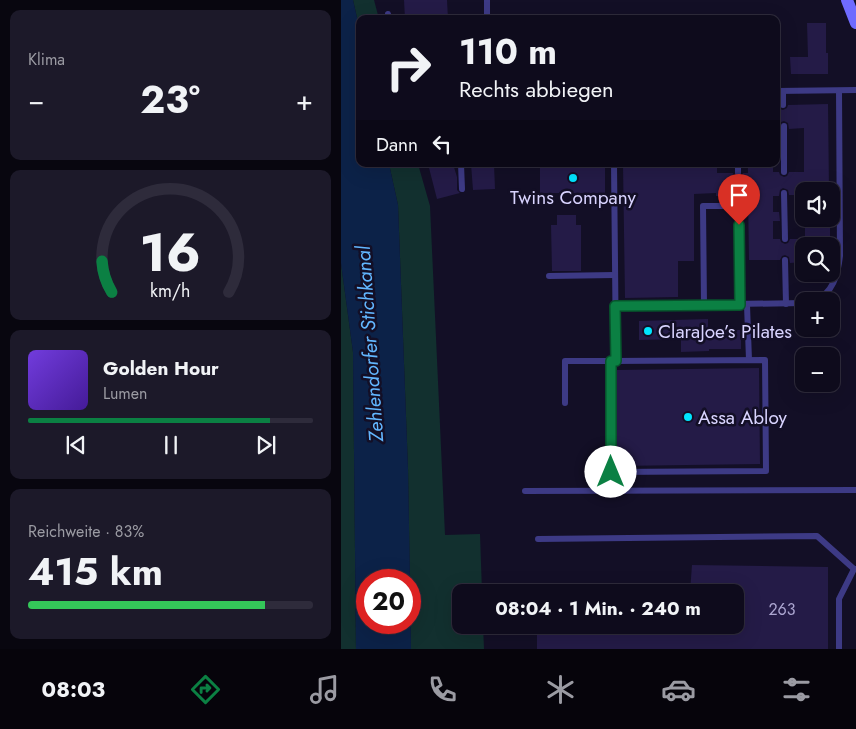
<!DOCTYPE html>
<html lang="de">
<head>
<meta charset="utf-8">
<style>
  :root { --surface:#0e0b1c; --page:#1c1929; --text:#f1f3f6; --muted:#9b9ba3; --line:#2e2b3b; --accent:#0b8043 }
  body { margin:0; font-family:Jost,sans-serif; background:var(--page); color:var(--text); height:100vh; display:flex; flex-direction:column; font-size:19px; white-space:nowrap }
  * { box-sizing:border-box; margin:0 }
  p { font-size:16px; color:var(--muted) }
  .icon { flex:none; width:28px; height:28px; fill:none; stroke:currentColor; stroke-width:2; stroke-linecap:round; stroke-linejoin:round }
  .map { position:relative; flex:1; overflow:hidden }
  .drawer { display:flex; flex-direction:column; gap:10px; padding:10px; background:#08060f; width:341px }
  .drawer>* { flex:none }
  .hud { position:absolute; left:15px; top:15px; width:424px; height:152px; border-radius:10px; box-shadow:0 5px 20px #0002,0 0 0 1px var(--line); background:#0e0b1c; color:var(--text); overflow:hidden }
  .tools { position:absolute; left:454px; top:182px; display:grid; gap:10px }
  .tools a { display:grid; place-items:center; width:45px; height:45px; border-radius:10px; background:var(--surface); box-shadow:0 5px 20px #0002,0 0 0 1px var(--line); font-size:25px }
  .speed { position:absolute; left:15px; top:569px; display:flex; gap:10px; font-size:25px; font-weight:700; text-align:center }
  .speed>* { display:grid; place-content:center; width:65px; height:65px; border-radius:50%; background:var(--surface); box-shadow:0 5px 20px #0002,0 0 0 1px var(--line); line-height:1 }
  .speed .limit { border:8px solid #d22; background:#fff; color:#111 }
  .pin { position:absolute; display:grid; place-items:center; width:42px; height:42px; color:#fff; margin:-51px -21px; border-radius:50% 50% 50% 0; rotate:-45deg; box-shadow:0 0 5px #0007 }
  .pin .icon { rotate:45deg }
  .me { position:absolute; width:55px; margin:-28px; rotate:0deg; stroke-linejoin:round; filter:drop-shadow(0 0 4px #0008) }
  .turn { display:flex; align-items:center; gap:18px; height:105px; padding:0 20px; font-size:22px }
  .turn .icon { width:65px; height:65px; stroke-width:2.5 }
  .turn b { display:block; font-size:35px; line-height:42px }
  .then { display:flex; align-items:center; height:48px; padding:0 20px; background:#0003; gap:10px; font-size:19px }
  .big { font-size:38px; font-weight:700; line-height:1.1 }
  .drawer .widget { flex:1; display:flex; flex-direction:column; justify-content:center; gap:8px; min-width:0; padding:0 18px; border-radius:10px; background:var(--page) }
  .drawer .dial { align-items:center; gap:0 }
  .dial svg { height:130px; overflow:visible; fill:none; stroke:var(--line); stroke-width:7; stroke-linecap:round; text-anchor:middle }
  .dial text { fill:var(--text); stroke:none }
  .song { display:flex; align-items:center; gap:15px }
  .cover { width:60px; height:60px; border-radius:8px; background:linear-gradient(135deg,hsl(260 70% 55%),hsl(260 70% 35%)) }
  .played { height:5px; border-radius:2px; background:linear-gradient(90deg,var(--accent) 85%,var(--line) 85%) }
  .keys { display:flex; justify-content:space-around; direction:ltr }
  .heat { display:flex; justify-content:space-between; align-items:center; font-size:28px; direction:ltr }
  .charge { height:8px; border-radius:4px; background:linear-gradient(90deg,#34c759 83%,var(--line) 0) }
  .trip { position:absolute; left:111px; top:584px; width:292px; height:50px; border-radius:10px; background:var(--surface); box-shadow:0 5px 20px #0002,0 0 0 1px var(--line); font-weight:700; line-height:50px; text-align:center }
  .dock { display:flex; height:80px; justify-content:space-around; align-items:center; background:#06040b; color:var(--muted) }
  .dock .icon { width:35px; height:35px }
  .dock .current { color:var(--accent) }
  .dock b { font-size:22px; color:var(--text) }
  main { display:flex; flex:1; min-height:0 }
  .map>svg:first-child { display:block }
  .green { fill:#12302f }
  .water { fill:#0c2248 }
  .building { fill:#241b47 }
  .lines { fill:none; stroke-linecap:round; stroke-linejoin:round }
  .lane { stroke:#3d3a85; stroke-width:6 }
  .secondary { stroke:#6f6bff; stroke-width:12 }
  .route-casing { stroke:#07532c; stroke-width:12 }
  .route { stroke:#0b8043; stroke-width:9 }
  .poi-dot { fill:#00e5ff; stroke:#130f26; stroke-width:2 }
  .labels { text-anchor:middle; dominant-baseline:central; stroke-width:5; stroke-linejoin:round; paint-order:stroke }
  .number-label { font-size:16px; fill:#aca6d1 }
  .poi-label { font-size:19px; fill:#d9d4ff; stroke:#130f26; text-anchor:start }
  .water-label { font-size:20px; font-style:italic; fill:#62b6ff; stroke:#130f26 }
</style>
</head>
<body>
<main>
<section class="drawer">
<div class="widget"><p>Klima</p>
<div class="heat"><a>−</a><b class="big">23°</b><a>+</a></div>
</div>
<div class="widget dial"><svg viewBox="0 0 100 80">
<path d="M14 69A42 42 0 1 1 86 69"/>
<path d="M14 69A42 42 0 0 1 8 50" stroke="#0b8043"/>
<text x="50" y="56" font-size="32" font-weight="700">16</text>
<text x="50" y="72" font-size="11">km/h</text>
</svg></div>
<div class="widget">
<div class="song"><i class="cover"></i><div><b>Golden Hour</b><p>Lumen</p></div></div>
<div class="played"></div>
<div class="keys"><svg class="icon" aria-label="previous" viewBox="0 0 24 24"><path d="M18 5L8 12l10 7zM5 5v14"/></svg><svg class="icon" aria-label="pause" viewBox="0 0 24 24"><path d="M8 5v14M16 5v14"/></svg><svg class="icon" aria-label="next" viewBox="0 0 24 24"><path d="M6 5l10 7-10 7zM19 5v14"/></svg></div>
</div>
<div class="widget"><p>Reichweite · 83%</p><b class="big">415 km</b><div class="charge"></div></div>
</section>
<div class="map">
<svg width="515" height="649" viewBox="0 0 515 649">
  <rect width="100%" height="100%" fill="#130f26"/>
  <g class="green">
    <path d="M 12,0 L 33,0 L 38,19 L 19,19 L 19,31 Z"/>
    <path d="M 48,164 L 77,164 L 89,206 L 104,535 L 139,534 L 141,592 L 120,592 L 120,625 L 142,625 L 143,649 L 70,649 L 67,469 L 57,205 Z"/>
    <path d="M 0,263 L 12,352 L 15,649 L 0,649 Z"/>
  </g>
  <path class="water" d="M 0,0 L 12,0 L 19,31 L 19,164 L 48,164 L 57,205 L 67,469 L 69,580 L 26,580 L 26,622 L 69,622 L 69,581 L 70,649 L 15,649 L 12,352 L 0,263 Z"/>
  <g class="building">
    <path d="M 63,0 L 106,0 L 107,19 L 64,19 Z"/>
    <path d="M 466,23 L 485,23 L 485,53 L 487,53 L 487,74 L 450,74 L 449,57 L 467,57 Z"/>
    <path d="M 487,104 L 488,191 L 462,191 L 462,195 L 448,195 L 447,190 L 442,188 L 439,190 L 438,196 L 432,196 L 432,212 L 438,212 L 439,221 L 432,221 L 432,239 L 439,239 L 440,242 L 444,244 L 447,243 L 449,239 L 462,239 L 462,262 L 449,263 L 448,257 L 444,255 L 441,256 L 439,260 L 408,260 L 407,195 L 402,196 L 400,190 L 397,189 L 394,190 L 392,196 L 375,196 L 375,193 L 353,194 L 353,261 L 337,261 L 337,297 L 284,298 L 282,164 L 376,164 L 376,173 L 392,173 L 393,176 L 397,178 L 400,177 L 402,173 L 407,173 L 407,164 L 432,164 L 432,172 L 438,172 L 439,175 L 443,177 L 446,176 L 448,172 L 463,172 L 463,128 L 448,129 L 447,123 L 443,121 L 440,122 L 438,126 L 435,126 L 435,105 L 437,105 L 439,109 L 442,110 L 446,108 L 447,105 Z"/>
    <path d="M 87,164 L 112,164 L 116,177 L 116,190 L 119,193 L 96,199 Z"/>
    <path d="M 130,164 L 153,164 L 154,189 L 132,190 Z"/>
    <rect x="199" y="164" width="65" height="29"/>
    <path d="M 216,215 L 235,215 L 235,225 L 240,225 L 240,271 L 211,271 L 210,225 L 216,225 Z"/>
    <rect x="464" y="219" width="25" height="27"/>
    <path d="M 367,319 L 367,330 L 400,330 L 400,349 L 368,349 L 368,351 L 340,352 L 340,339 L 298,340 L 298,321 Z"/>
    <path d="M 418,368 L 419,464 L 275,466 L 275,370 Z"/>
    <path d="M 351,565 L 487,567 L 487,649 L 196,649 L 196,625 L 395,625 L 395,592 L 349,592 Z"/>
  </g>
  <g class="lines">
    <g class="lane">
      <path d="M 47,14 L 48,19"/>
      <path d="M 146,19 L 146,0"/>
      <path d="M 435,91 L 515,90"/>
      <path d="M 442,91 L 442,105"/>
      <path d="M 443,126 L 443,172"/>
      <path d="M 120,164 L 121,189"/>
      <path d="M 273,164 L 275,361"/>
      <path d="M 397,164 L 397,173"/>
      <path d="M 443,193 L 444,239"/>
      <path d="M 397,194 L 399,305"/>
      <path d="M 444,260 L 445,304"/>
      <path d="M 208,276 L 274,275"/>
      <path d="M 473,301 C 492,294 497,274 499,256 L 498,91"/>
      <path d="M 363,305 L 362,206 L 397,206"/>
      <path d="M 406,305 L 408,360"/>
      <path d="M 274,306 L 462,303"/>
      <path d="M 424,360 L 425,471 L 270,472 L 270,361 Z"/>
      <path d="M 224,403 L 224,361 L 270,361"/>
      <path d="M 184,491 L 515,490"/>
      <path d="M 197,539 L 476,536 L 513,569 L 515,569"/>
      <path d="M 498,649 L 498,599 L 513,569"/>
    </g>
    <path class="secondary" d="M 506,0 L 515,23"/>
  </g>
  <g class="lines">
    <g class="route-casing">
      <path id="route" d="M 270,472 L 270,361 L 275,361 L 274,306 L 399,305 L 398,225"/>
    </g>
    <use href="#route" class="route"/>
  </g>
  <g class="poi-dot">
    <circle cx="232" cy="178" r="5"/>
    <circle cx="307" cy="331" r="5"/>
    <circle cx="347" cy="417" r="5"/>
  </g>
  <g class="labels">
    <g class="number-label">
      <text x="441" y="609">263</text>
    </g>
    <g class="poi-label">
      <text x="232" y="197" text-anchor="middle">Twins Company</text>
      <text x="317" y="331">ClaraJoe’s Pilates</text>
      <text x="357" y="417">Assa Abloy</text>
    </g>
    <g class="water-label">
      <text transform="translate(29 344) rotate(-94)">Zehlendorfer Stichkanal</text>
    </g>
  </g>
</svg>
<div class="tools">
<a><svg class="icon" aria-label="sound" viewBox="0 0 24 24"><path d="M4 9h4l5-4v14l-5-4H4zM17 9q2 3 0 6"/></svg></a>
<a><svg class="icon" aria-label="search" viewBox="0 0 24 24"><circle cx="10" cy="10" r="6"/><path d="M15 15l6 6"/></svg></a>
<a>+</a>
<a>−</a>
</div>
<div class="speed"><div class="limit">20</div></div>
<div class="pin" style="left:398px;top:225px;background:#d93025"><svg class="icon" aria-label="arrive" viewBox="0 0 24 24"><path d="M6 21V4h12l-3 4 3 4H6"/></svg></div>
<svg class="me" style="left:270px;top:472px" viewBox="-20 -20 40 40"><circle r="19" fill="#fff"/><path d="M0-13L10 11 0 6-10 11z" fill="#0b8043"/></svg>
<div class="trip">08:04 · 1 Min. · 240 m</div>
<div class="hud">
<div class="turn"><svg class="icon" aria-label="right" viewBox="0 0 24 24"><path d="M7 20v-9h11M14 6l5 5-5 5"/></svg><div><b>110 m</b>Rechts abbiegen</div></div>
<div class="then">Dann<svg class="icon" aria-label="left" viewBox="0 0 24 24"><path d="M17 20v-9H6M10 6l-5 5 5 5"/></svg></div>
</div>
</div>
</main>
<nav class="dock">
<b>08:03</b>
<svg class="icon current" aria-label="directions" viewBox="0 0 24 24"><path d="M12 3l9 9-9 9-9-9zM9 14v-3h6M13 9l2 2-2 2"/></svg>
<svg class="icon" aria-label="music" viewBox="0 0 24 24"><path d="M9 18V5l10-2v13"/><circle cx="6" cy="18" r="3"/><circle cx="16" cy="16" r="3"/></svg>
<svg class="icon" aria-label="phone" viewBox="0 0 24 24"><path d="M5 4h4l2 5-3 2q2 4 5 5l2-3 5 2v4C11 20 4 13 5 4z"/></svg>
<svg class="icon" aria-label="climate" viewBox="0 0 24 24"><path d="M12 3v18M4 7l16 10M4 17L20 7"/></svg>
<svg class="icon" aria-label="car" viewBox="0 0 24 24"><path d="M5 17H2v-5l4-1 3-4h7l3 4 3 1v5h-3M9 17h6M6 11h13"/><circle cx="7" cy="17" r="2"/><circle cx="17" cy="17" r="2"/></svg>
<svg class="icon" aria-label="filters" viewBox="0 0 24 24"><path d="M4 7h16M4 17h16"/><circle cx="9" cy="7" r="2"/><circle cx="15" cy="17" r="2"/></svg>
</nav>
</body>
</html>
